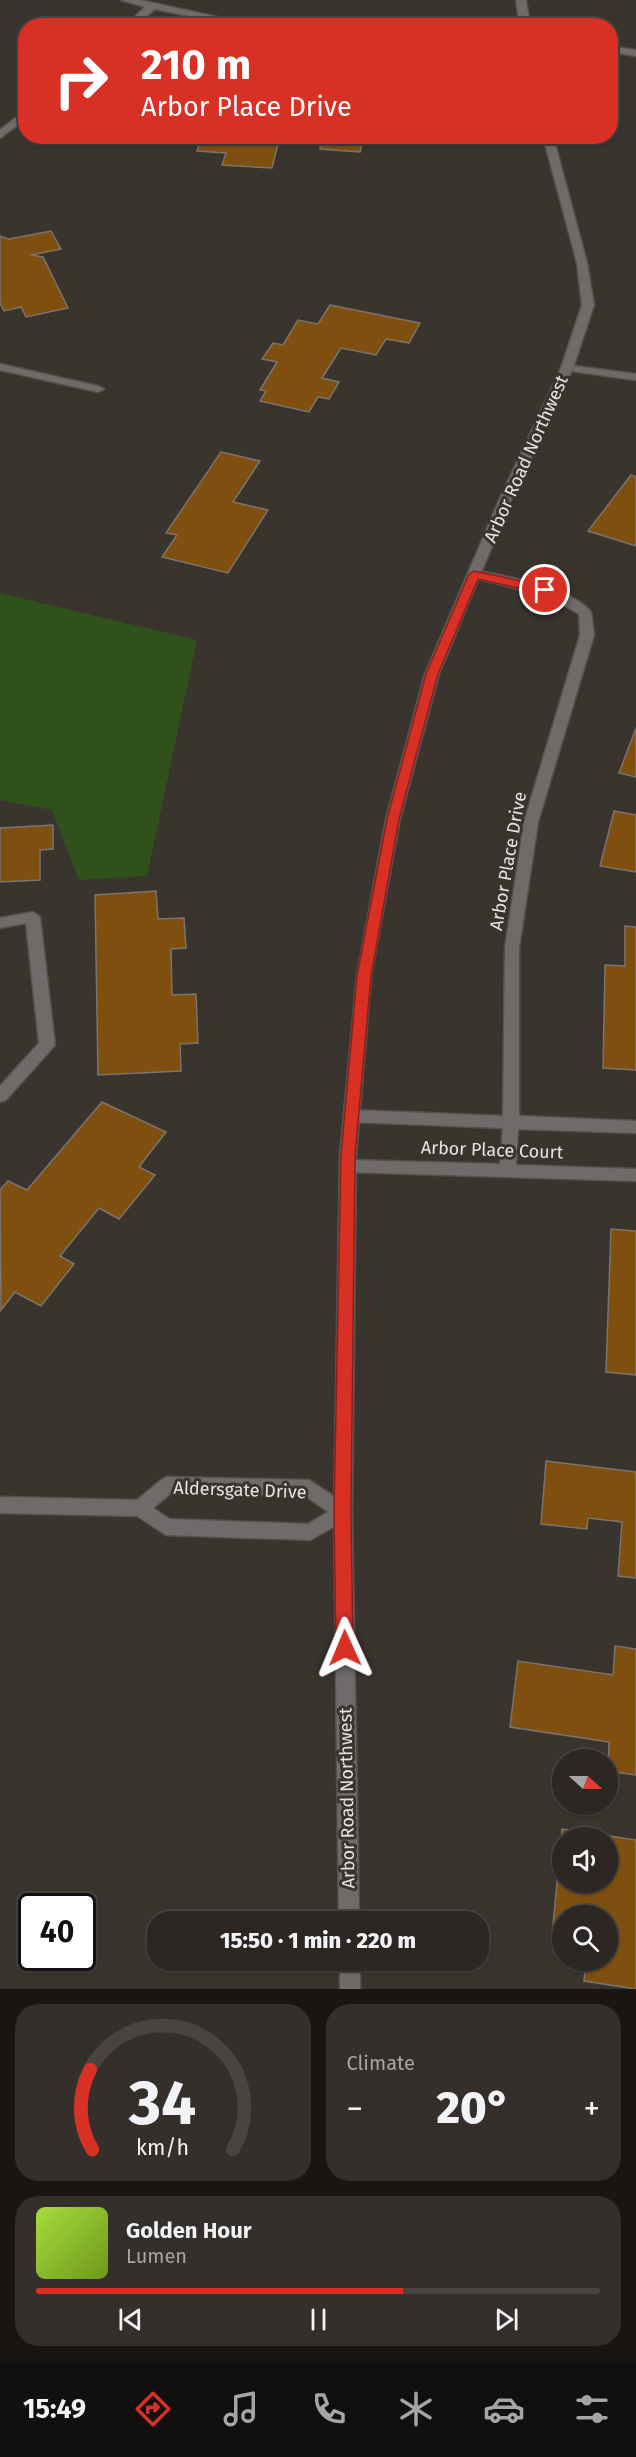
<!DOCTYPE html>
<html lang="en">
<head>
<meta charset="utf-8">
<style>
  :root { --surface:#2c2722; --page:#342f2a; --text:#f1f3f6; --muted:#a6a5a5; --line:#484440; --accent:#d93025 }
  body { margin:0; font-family:"Fira Sans",sans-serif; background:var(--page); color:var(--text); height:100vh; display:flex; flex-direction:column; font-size:22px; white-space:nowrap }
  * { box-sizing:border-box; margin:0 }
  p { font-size:20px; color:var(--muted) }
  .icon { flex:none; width:33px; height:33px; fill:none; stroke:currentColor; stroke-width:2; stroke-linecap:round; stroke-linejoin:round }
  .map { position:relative; height:1989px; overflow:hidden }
  .drawer { display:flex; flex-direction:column; gap:15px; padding:15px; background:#181513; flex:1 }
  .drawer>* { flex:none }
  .banner { position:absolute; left:18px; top:18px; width:600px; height:126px; border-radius:24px; box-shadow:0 2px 4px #0004,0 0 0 2px var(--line); background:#d93025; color:#fff; overflow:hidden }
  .needle { width:39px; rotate:111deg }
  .controls { position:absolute; left:552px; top:1749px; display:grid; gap:12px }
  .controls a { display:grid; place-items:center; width:66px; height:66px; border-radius:50%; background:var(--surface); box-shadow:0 2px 4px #0004,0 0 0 2px var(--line); font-size:30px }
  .speed { position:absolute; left:18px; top:1893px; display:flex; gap:12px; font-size:30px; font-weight:700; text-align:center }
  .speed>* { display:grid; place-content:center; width:78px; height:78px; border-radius:50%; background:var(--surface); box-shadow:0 2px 4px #0004,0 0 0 2px var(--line); line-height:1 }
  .speed .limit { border:3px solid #111; border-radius:9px; background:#fff; color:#111 }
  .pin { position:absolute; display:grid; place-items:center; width:51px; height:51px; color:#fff; margin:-26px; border:3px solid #fff; border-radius:50%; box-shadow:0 2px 6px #0007 }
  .me { position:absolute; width:66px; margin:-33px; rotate:359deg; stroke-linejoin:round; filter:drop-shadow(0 0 4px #0008) }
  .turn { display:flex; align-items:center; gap:21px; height:126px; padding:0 24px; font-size:27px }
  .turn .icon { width:78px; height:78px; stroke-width:2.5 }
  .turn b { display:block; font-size:42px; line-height:51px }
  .big { font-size:45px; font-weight:800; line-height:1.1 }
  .drawer .tile { flex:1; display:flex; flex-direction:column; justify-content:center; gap:9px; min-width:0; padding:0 21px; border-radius:24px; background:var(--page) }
  .drawer .dial { align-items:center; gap:0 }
  .dial svg { height:156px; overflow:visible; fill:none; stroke:var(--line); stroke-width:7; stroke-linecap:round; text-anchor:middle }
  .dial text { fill:var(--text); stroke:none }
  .song { display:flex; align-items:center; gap:18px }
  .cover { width:72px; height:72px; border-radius:9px; background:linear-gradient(135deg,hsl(80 70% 55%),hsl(80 70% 35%)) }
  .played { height:6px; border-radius:3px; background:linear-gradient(90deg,var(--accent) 65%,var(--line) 65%) }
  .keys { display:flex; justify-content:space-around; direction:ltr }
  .heat { display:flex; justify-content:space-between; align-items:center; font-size:33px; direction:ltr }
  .drawer .tiles { flex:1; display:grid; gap:15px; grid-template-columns:1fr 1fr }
  .tile:last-child { grid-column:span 2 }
  .trip { position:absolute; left:147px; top:1911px; width:342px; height:60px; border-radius:24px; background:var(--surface); box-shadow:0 2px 4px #0004,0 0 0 2px var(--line); font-weight:800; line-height:60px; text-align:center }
  .tabs { display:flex; height:96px; justify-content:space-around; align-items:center; background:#12100e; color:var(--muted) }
  .tabs .icon { width:42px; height:42px }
  .tabs .selected { color:var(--accent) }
  .tabs b { font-size:27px; color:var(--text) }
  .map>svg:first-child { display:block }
  .green { fill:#30521a }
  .building { fill:#7f4f0f; stroke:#7b746e; stroke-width:1.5; fill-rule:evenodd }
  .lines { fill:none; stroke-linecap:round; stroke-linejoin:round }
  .minor-casing { stroke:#56504a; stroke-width:3 }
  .tertiary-casing { stroke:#56504a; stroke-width:3 }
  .minor { fill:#706b6b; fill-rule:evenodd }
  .tertiary { fill:#706b6b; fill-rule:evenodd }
  .route { fill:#d93025; stroke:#8d1f18; stroke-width:1.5 }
  .labels { text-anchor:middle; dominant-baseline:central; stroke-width:6; stroke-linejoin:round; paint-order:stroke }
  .street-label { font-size:18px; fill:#e7e4e0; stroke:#3a342e }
</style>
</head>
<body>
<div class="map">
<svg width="636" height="1989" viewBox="0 0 636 1989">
  <rect width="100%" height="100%" fill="#3a342e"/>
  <path class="green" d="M 0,593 L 197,640 L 147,876 L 79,880 L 52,810 L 0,800 Z"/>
  <g class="building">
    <path d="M 230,136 L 364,136 L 360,152 L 320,149 L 321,142 L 279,140 L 272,168 L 222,165 L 226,153 L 197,151 L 201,139 L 229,140 Z"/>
    <path d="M 51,231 L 61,249 L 31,255 L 43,257 L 68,308 L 26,317 L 21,307 L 4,311 L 0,303 L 0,236 L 9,239 Z"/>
    <path d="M 330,305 L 420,323 L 409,343 L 386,339 L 376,355 L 341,348 L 322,378 L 339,382 L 329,399 L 318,397 L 309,412 L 260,401 L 266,391 L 260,390 L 277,362 L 262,359 L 273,343 L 283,345 L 298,320 L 318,324 Z"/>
    <path d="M 221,452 L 260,461 L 233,502 L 268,510 L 228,573 L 162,557 L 177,535 L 166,533 Z"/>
    <path d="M 631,475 L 636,477 L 636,546 L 588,531 Z"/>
    <path d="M 636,728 L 636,777 L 619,773 Z"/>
    <path d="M 614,811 L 636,815 L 636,872 L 600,866 Z"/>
    <path d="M 53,825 L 53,849 L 40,850 L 40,880 L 0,882 L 0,828 Z"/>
    <path d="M 156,891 L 158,919 L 184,918 L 186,948 L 171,949 L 172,995 L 196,994 L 198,1043 L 180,1044 L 181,1071 L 98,1075 L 95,895 Z"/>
    <path d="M 625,926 L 636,927 L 636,1070 L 603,1068 L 605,965 L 625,966 Z"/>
    <path d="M 102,1102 L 166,1132 L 139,1167 L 155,1175 L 119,1219 L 99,1208 L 60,1256 L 74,1264 L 41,1306 L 15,1292 L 1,1310 L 0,1190 L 8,1181 L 27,1190 Z"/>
    <path d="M 611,1229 L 636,1231 L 636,1375 L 606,1372 Z"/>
    <path d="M 546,1461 L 636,1472 L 636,1578 L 618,1576 L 622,1522 L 588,1518 L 587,1529 L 541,1524 Z"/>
    <path d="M 615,1646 L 636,1649 L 636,1775 L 608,1771 L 609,1742 L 510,1727 L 518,1661 L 613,1675 Z"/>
    <path d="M 562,1829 L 636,1840 L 636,1989 L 584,1981 L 586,1960 L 608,1960 L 608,1916 L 562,1916 L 562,1937 L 552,1936 ZM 562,1838 L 608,1838 L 608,1882 L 562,1882 Z"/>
  </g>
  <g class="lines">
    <g class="minor-casing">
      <g id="minor">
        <path d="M 121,0 L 140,0 L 258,26 L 237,26 L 155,9 L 135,26 L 125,26 L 145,7 Z"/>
        <path d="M 610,46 L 636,50 L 636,56 L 610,52 Z"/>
        <path d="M 26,110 L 26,119 L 0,138 L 0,130 Z"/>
        <path d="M 0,364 L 98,386 L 104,389 L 98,392 L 0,370 Z"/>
        <path d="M 567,365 L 636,374 L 636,380 L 563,370 L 561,368 Z"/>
        <path d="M 474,570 C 505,576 571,587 591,612 L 594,635 L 538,822 L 519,948 L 519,1116 L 636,1121 L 636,1133 L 518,1129 L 516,1165 L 636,1169 L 636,1181 L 348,1172 L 342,1170 L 340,1166 L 342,1162 L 348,1160 L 500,1164 L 503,1128 L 352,1122 L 346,1120 L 344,1116 L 346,1112 L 352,1110 L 503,1116 L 505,948 L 524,822 L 580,635 L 579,614 C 544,592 509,587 470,577 L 468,574 Z"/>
        <path d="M 33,912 L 40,917 L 55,1045 L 6,1100 L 0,1102 L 0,1086 L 39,1043 L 26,923 L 0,928 L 0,918 Z"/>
        <path d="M 167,1477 L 309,1480 L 349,1506 L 352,1512 L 349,1518 L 310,1540 L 166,1535 L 137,1516 L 0,1513 L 0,1497 L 137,1500 L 161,1480 ZM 171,1493 L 306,1496 L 328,1512 L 308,1524 L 169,1519 L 153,1508 Z"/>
      </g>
    </g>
    <g class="tertiary-casing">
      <g id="tertiary">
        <path d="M 516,0 L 526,0 L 530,26 L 520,26 Z"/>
        <path d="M 543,136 L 553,136 L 587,263 L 594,305 L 573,368 L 512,498 L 439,674 L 400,819 L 371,976 L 356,1156 L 352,1512 L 359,1922 L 339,1922 L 334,1512 L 340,1156 L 357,976 L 386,819 L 425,674 L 500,498 L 561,368 L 582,305 L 577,263 Z"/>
        <rect x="340" y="1960" width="20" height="29"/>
      </g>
    </g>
    <use href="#minor" class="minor"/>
    <use href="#tertiary" class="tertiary"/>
  </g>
  <path class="route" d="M 474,571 L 545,586 L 551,590 L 545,594 L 478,579 L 438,674 L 399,819 L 371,976 L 355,1156 L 351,1512 L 353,1648 L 351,1654 L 345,1656 L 339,1654 L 336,1648 L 334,1512 L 341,1156 L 357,976 L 387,819 L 426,674 L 469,574 Z"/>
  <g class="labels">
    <g class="street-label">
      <text transform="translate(526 459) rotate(-66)">Arbor Road Northwest</text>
      <text transform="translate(508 861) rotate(-80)">Arbor Place Drive</text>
      <text transform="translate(492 1150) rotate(2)">Arbor Place Court</text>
      <text transform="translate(240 1490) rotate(2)">Aldersgate Drive</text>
      <text transform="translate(347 1798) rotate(-91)">Arbor Road Northwest</text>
    </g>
  </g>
</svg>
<div class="controls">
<a><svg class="needle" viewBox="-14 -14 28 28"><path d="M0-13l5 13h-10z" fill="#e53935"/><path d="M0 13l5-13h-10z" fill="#a6a5a5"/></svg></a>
<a><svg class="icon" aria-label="sound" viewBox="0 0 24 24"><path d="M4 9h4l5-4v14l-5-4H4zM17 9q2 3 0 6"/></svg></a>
<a><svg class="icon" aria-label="search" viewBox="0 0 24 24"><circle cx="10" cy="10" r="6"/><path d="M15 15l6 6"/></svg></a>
</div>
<div class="speed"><div class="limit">40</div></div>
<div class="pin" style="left:545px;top:590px;background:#d93025"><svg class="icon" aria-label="arrive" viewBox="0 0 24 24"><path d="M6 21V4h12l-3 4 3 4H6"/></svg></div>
<svg class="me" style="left:345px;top:1648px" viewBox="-20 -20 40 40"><path d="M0-17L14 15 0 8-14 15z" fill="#d93025" stroke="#fff" stroke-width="4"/></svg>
<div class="trip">15:50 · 1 min · 220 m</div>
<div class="banner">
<div class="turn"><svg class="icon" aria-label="right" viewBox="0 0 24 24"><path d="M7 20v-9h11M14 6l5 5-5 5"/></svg><div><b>210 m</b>Arbor Place Drive</div></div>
</div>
</div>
<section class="drawer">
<div class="tiles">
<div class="tile dial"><svg viewBox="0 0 100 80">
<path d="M14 69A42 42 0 1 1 86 69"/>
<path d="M14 69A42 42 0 0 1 13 28" stroke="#d93025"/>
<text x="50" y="56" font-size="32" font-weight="700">34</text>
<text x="50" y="72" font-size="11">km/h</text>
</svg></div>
<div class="tile"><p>Climate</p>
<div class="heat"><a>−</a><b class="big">20°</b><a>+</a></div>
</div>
<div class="tile">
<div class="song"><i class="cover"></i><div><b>Golden Hour</b><p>Lumen</p></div></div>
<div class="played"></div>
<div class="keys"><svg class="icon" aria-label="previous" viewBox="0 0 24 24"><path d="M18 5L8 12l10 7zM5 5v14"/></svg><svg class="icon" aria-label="pause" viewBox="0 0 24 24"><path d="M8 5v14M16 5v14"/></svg><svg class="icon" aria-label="next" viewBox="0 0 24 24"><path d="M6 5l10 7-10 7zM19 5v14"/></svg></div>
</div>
</div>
</section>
<nav class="tabs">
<b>15:49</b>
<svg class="icon selected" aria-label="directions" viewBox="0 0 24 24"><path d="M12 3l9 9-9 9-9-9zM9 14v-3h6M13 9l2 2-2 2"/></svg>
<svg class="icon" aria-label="music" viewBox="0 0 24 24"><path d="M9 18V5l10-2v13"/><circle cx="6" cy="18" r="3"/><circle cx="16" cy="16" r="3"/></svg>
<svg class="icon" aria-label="phone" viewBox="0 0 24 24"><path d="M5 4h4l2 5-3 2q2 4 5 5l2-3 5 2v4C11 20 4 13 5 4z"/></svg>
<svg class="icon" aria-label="climate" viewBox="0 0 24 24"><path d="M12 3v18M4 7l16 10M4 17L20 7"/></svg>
<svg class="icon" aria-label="car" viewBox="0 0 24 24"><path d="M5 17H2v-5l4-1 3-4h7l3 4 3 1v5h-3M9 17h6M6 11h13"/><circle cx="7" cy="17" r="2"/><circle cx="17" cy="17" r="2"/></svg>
<svg class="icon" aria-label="filters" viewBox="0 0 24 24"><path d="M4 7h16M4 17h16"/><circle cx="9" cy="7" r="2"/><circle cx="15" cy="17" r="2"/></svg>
</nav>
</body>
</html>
